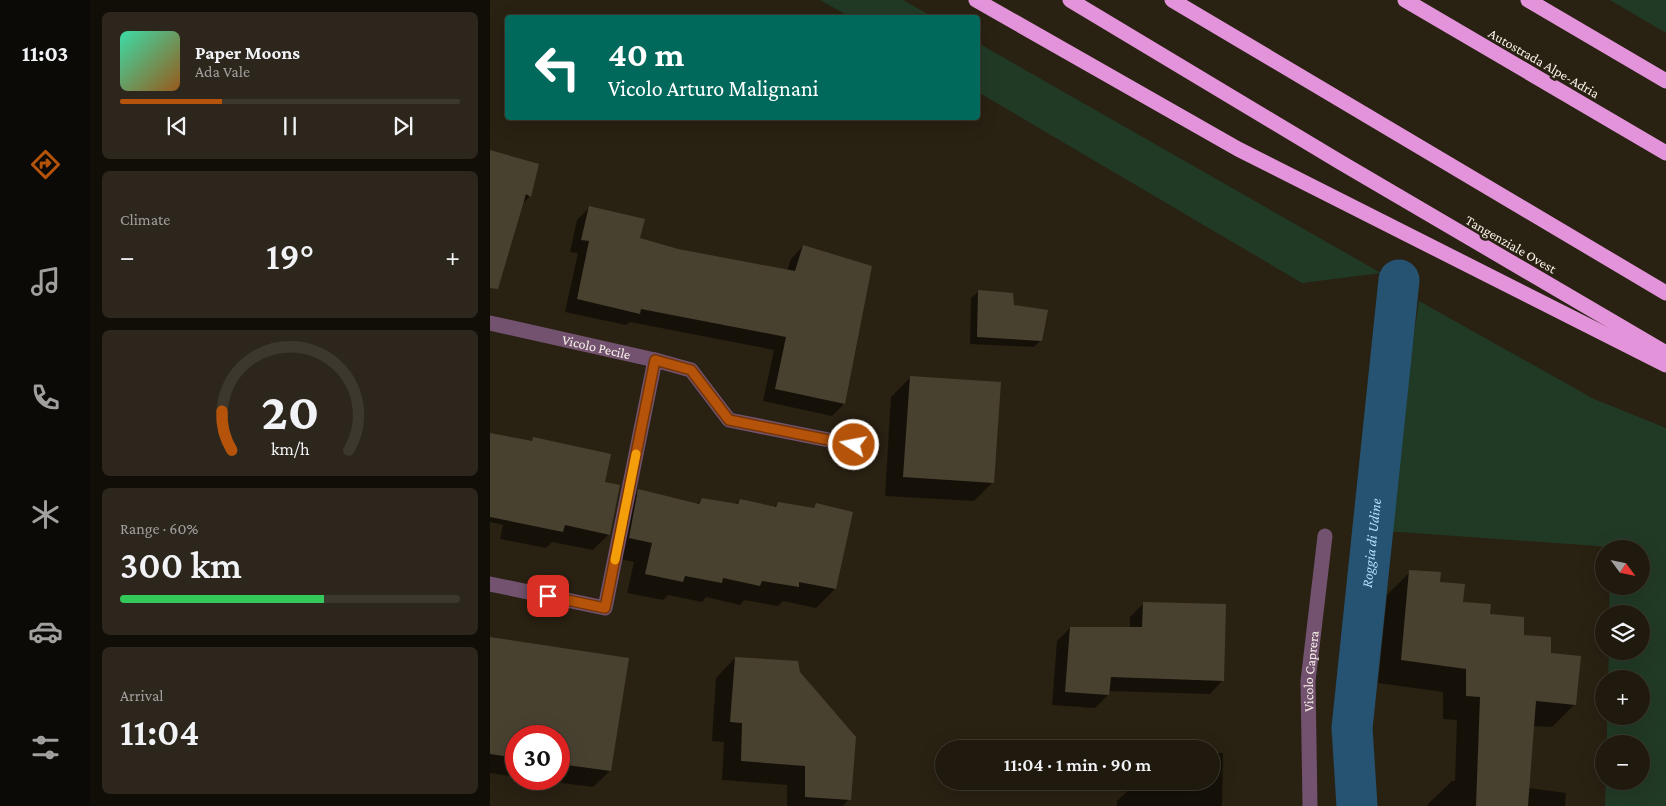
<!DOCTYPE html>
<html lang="en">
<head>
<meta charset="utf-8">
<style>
  :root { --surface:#1f190e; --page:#2c261c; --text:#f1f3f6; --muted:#a1a09e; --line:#3c382e; --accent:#b45309 }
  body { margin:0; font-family:"Crimson Pro",serif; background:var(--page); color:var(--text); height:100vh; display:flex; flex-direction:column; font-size:19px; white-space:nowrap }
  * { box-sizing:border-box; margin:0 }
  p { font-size:16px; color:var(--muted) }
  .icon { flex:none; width:28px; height:28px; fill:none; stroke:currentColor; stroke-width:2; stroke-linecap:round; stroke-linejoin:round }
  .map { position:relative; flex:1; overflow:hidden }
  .drawer { display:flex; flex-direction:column; gap:12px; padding:12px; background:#110e08; width:400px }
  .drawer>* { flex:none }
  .hud { position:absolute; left:15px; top:15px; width:475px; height:105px; border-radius:5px; box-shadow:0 5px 20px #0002,0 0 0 1px var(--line); background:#00695c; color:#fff; overflow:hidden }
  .needle { width:32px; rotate:123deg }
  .buttons { position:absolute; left:1105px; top:540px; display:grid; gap:10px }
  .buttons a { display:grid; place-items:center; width:55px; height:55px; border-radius:50%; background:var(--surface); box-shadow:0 5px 20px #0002,0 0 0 1px var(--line); font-size:25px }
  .speed { position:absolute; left:15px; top:725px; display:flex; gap:10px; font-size:25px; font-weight:700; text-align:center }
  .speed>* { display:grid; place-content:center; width:65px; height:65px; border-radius:50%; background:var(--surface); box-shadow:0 5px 20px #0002,0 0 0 1px var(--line); line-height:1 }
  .speed .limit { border:8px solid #d22; background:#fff; color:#111 }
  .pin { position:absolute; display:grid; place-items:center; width:42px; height:42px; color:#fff; margin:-21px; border-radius:10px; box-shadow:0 2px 8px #0006 }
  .me { position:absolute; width:55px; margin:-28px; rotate:281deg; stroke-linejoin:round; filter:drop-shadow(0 0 4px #0008) }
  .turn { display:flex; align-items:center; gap:18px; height:105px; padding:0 20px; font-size:22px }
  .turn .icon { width:65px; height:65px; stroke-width:2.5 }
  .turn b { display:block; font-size:35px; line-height:42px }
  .big { font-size:38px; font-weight:600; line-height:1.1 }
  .drawer .tile { flex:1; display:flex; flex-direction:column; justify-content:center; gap:8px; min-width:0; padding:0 18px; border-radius:8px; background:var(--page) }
  .drawer .dial { align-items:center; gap:0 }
  .dial svg { height:130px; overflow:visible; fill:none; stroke:var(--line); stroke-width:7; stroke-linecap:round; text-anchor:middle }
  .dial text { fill:var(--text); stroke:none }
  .song { display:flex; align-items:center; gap:15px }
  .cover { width:60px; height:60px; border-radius:8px; background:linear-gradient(135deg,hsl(160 70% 55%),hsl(30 70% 35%)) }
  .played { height:5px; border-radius:2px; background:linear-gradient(90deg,var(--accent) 30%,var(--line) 30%) }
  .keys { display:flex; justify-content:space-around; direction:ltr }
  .heat { display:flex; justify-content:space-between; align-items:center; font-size:28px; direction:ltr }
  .charge { height:8px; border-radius:4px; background:linear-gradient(90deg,#34c759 60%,var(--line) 0) }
  .trip { position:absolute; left:445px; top:740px; width:285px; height:50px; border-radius:25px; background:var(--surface); box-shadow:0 5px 20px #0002,0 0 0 1px var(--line); font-weight:600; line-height:50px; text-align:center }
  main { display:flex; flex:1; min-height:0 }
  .menu { display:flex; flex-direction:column; width:90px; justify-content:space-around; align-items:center; background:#0c0a06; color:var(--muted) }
  .menu .icon { width:35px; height:35px }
  .menu .current { color:var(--accent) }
  .menu b { font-size:22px; color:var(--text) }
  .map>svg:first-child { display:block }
  .green { fill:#213a26 }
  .shadow { fill:#0007 }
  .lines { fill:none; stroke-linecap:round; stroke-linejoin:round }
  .canal { stroke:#265372; stroke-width:41 }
  .building { fill:#494130 }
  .minor { stroke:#72526e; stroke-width:15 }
  .highway { stroke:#e293d9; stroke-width:15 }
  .route-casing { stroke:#753606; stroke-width:12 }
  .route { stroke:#b45309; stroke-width:9 }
  .slow { stroke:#f59e0b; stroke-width:9 }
  .labels { text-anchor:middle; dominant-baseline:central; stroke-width:5; stroke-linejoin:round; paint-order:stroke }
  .street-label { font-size:14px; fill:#f8f3e9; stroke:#292112 }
  .water-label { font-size:15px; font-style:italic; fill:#b2dcfa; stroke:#292112 }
</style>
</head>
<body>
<main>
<nav class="menu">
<b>11:03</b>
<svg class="icon current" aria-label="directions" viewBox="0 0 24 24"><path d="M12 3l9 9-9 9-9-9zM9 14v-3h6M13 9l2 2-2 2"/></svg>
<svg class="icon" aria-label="music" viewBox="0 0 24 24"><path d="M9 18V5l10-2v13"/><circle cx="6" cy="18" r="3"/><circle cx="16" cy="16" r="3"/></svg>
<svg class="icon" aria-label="phone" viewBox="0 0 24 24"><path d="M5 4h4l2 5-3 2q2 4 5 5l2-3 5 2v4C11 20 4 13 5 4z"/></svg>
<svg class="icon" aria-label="climate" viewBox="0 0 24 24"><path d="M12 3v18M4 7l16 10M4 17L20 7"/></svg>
<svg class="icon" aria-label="car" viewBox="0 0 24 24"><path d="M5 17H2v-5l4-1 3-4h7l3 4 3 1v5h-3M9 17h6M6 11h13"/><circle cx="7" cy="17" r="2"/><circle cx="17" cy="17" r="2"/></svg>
<svg class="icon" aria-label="filters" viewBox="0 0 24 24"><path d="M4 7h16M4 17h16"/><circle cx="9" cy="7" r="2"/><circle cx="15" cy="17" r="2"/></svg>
</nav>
<section class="drawer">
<div class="tile">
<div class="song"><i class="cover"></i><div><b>Paper Moons</b><p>Ada Vale</p></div></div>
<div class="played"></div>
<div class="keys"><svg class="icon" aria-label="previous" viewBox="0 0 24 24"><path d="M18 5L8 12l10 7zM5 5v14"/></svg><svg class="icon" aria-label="pause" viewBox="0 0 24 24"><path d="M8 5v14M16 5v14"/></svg><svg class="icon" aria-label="next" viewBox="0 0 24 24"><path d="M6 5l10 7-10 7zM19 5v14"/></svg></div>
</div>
<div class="tile"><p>Climate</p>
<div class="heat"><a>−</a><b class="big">19°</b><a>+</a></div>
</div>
<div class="tile dial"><svg viewBox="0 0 100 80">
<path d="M14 69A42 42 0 1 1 86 69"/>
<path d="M14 69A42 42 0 0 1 8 45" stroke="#b45309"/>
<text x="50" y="56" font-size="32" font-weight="700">20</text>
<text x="50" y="72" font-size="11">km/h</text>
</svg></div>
<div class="tile"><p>Range · 60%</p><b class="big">300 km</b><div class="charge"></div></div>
<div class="tile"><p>Arrival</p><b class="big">11:04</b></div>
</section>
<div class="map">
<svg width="1176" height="806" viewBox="0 0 1176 806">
  <rect width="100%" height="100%" fill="#292112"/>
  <g class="green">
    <path d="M 330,0 L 413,0 L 443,17 L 360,17 Z"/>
    <path d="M 1120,0 L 1176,0 L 1176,33 Z"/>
    <path d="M 488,43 L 891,273 L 812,283 L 488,92 Z"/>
    <path d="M 929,301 L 1104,399 L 1176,428 L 1176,806 L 1115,806 L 1116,781 L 1151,781 L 1151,744 L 1117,744 L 1117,716 L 1151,716 L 1151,679 L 1118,679 L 1119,651 L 1151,651 L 1151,614 L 1119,614 L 1120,586 L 1151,586 L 1151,549 L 1121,549 L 1121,547 L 895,531 Z"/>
  </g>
  <g class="shadow">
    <path d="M 0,151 L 40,196 L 33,203 L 0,276 Z"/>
    <path d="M 100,207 L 149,239 L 187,250 L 297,271 L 301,259 L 313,246 L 354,404 L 342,416 L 273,401 L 284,350 L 140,322 L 136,325 L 75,312 L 88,253 L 80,252 L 87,220 Z"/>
    <path d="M 488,292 L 522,306 L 551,340 L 544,347 L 480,344 L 481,298 Z"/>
    <path d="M 420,378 L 503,482 L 484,501 L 395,496 L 401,397 Z"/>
    <path d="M 0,434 L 40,442 L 44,438 L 114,483 L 119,534 L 103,550 L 62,542 L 56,548 L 10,539 L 13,525 L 0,522 Z"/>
    <path d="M 149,491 L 207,504 L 212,499 L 245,505 L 250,500 L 283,508 L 288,503 L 322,509 L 326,504 L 345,589 L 326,608 L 293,601 L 288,606 L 254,600 L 250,605 L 216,597 L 212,602 L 178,595 L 173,600 L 137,593 L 144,562 L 120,557 L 130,510 Z"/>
    <path d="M 920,572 L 949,583 L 972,603 L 998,615 L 1060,654 L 1085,704 L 1062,727 L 1043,726 L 1039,788 L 1076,793 L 1075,806 L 938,806 L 938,804 L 962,781 L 965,781 L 967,720 L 953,719 L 953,692 L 888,683 L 897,595 Z"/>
    <path d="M 653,604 L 733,680 L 720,694 L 618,691 L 618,695 L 605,708 L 562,705 L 567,641 L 580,628 L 640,628 L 640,617 Z"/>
    <path d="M 0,638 L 120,771 L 103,787 L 40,779 L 69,779 L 69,736 L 26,736 L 26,777 L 0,773 Z"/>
    <path d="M 245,658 L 359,799 L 353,806 L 297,806 L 297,785 L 232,780 L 234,742 L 222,741 L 226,678 Z"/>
    <path d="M 721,753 L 733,753 L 732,806 L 627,806 L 627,801 L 643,786 L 643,781 L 721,781 Z"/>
  </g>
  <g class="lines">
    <path class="canal" id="s1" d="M 867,806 L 862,728 L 909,280"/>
  </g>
  <g class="building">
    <path d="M 0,150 L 49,164 L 41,197 L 36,194 L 8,289 L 0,288 Z"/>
    <path d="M 99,206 L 155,219 L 150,238 L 188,249 L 305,271 L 313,245 L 382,266 L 355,404 L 285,389 L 296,337 L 151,309 L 150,314 L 87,299 L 99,241 L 91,240 Z"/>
    <path d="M 488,290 L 523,293 L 524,305 L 558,310 L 552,341 L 487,337 Z"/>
    <path d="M 420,376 L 511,382 L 504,483 L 413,477 Z"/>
    <path d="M 0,433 L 42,441 L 43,437 L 121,454 L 115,482 L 130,485 L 120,535 L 75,525 L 73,532 L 0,517 Z"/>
    <path d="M 148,489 L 209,504 L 212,498 L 248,504 L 250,499 L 286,507 L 288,502 L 324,508 L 326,503 L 363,512 L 346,589 L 309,582 L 309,587 L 272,581 L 270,586 L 233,578 L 232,583 L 195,576 L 193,582 L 155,574 L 162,543 L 139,538 Z"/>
    <path d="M 919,570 L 951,572 L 950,582 L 975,584 L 973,602 L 1001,604 L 1000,614 L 1034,617 L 1034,635 L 1061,637 L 1061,653 L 1091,656 L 1086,705 L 1046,701 L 1038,806 L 986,806 L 990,697 L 976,696 L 976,669 L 911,660 Z"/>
    <path d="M 653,602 L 736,604 L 734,681 L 621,677 L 619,695 L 575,692 L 580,627 L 652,627 Z"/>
    <path d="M 0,637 L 139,658 L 121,771 L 69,764 L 69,736 L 26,736 L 26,758 L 0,754 Z"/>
    <path d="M 245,657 L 308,661 L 310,672 L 366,737 L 361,800 L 315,797 L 315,766 L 251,761 L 252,723 L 240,722 Z"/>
  </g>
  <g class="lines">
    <g class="minor">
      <path id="s2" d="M 0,323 L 165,360 L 201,370 L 239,420 L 364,445"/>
      <path d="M 0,584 L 115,608 L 165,360"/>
      <path id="s3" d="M 820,806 L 818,681 L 835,536"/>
    </g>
    <g class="highway">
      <path d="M 486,0 L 748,149 L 1176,365"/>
      <path d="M 580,0 L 850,162 L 1176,353"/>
      <path d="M 682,0 L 1176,293"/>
      <path d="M 915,0 L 1176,153"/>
      <path d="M 1038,0 L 1176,81"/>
    </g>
  </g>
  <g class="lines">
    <g class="route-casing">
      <path id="route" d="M 58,596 L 115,608 L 165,360 L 201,370 L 239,420 L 364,445"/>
    </g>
    <use href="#route" class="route"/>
    <path class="slow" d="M 125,560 L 146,454"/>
  </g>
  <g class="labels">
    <g class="street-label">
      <text transform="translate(1054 63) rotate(30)">Autostrada Alpe-Adria</text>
      <text transform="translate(1021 244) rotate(30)">Tangenziale Ovest</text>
      <text stroke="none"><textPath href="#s2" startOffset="109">Vicolo Pecile</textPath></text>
      <text stroke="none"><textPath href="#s3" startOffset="135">Vicolo Caprera</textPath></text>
    </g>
    <g class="water-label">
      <text stroke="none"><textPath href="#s1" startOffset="264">Roggia di Udine</textPath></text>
    </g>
  </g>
</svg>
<div class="buttons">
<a><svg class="needle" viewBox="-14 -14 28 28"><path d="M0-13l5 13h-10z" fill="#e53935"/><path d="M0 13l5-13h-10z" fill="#a1a09e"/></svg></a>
<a><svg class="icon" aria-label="layers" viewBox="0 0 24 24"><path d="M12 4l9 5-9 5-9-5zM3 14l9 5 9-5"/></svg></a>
<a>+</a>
<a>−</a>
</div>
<div class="speed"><div class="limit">30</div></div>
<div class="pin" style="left:58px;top:596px;background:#d93025"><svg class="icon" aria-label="arrive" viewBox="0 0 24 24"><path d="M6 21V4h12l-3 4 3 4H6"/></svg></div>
<svg class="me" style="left:364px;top:445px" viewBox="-20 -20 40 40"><circle r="17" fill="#b45309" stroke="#fff" stroke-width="3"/><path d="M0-11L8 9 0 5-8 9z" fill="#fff"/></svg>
<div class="trip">11:04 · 1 min · 90 m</div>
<div class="hud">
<div class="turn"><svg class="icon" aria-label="left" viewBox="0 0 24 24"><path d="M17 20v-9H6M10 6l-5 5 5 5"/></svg><div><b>40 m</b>Vicolo Arturo Malignani</div></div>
</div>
</div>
</main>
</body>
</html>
